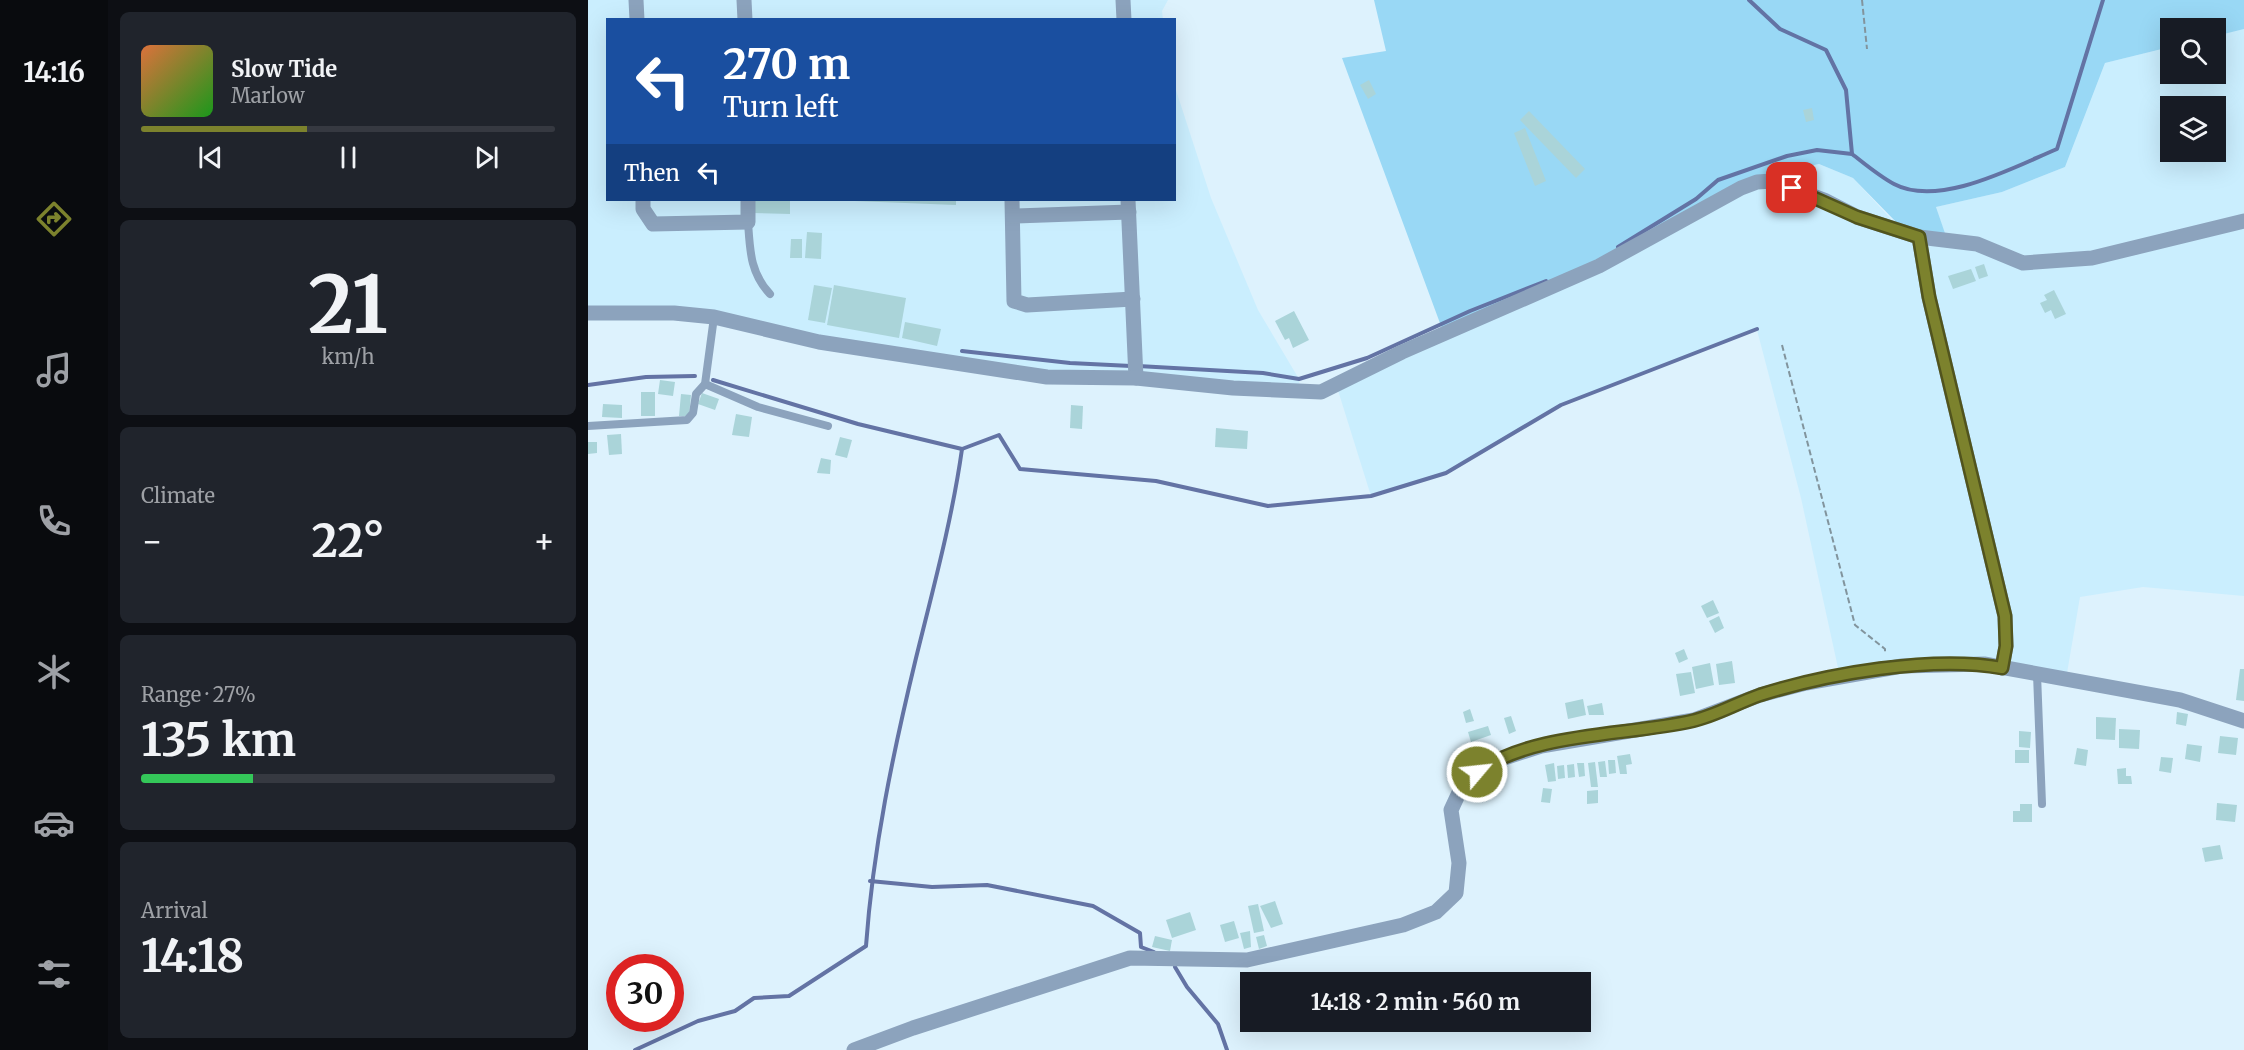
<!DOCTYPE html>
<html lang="en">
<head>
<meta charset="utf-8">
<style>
  :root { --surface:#171b24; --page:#20242c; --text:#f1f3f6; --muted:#9ea1a6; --line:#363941; --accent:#7c822d }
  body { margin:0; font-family:Merriweather,serif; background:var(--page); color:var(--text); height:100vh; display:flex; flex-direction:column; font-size:22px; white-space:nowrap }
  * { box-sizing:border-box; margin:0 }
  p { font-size:20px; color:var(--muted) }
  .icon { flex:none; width:33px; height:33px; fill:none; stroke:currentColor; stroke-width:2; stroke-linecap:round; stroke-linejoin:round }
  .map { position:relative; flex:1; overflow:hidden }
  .side { display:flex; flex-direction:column; gap:12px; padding:12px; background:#0d0f14; width:480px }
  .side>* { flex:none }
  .hud { position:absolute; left:18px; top:18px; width:570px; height:183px; border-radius:0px; box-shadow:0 6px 24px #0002; background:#1a4fa0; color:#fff; overflow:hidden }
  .tools { position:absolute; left:1572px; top:18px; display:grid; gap:12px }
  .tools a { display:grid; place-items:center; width:66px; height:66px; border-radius:0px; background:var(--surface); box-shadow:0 6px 24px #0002; font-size:30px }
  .speed { position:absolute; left:18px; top:954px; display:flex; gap:12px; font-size:30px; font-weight:700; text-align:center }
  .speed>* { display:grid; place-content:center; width:78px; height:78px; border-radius:50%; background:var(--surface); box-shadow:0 6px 24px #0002; line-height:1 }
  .speed .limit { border:9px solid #d22; background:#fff; color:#111 }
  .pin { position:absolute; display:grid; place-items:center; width:51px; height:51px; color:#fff; margin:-26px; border-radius:12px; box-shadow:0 3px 9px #0006 }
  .me { position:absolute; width:66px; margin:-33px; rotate:62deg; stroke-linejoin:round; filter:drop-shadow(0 0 4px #0008) }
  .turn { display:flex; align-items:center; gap:21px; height:126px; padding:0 18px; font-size:27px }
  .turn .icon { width:78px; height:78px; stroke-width:2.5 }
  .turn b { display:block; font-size:42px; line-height:51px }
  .then { display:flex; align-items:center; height:57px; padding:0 18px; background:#0003; gap:12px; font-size:22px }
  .big { font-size:45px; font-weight:700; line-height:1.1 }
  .side .card { flex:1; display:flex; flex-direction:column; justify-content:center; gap:9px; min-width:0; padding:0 21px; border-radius:9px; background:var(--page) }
  .side .dial { align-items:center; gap:0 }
  .dial b { font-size:78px; line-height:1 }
  .song { display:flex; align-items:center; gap:18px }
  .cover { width:72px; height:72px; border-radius:9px; background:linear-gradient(135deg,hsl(20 70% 55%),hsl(120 70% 35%)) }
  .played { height:6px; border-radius:3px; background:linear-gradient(90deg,var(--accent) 40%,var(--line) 40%) }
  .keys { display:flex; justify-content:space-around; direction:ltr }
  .heat { display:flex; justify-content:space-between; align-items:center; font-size:33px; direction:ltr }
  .charge { height:9px; border-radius:4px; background:linear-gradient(90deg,#34c759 27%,var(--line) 0) }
  .trip { position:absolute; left:652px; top:972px; width:351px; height:60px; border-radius:0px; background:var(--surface); box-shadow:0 6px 24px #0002; font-weight:700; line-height:60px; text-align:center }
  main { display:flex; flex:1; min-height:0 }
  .dock { display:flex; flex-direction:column; width:108px; justify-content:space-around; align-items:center; background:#090b0e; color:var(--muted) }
  .dock .icon { width:42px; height:42px }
  .dock .current { color:var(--accent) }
  .dock b { font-size:27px; color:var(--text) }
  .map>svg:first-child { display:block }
  .built { fill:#caeefe; fill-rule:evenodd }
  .green { fill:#99d8f5 }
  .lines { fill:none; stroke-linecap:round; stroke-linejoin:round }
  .stream { stroke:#6373a4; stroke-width:4 }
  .building { fill:#aad4d9 }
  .path { stroke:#82949d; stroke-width:2; stroke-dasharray:6 3; stroke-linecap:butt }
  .lane { stroke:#8ca3bd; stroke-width:8 }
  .street { stroke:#8ca3bd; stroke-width:15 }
  .route-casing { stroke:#51541d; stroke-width:15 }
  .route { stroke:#7c822d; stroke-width:10 }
</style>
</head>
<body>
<main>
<nav class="dock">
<b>14:16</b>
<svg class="icon current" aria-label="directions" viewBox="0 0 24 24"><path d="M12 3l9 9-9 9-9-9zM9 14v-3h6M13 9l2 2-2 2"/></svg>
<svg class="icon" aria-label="music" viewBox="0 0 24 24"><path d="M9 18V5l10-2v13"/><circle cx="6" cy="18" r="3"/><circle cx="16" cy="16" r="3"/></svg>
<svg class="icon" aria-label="phone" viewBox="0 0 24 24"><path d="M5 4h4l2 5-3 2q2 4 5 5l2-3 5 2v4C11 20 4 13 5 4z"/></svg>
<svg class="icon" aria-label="climate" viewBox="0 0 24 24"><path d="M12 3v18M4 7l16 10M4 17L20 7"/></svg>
<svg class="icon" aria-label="car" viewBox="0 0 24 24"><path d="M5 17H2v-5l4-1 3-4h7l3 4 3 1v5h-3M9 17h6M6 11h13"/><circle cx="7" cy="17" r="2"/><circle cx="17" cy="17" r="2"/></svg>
<svg class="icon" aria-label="filters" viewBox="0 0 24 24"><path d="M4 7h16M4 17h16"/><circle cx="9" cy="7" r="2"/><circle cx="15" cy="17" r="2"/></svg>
</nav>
<section class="side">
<div class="card">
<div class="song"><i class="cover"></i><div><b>Slow Tide</b><p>Marlow</p></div></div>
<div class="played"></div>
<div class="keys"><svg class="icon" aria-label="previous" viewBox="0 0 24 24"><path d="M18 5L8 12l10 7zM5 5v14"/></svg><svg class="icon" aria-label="pause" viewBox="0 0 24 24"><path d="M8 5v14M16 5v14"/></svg><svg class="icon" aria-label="next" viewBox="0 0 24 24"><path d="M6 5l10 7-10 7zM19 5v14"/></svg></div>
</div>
<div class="card dial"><b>21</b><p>km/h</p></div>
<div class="card"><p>Climate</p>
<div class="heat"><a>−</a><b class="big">22°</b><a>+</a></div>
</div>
<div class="card"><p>Range · 27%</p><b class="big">135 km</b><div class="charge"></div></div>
<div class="card"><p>Arrival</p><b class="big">14:18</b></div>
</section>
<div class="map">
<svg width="1656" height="1050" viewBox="0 0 1656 1050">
  <rect width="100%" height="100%" fill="#ddf2fd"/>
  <g class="built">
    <path d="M 0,0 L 580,0 L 574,11 L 575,20 L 20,20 L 20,200 L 586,200 L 587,87 L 623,198 L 670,310 L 711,379 L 712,391 L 459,377 L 158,324 L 0,313 Z"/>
    <path d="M 1656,29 L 1656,596 L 1555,587 L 1492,597 L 1478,679 L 1396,664 L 1252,677 L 1213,498 L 1169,330 L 973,405 L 858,473 L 783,496 L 748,384 L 1143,190 L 1196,171 L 1231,164 L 1265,178 L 1303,219 L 1360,244 L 1348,207 L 1414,192 L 1477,167 L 1517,63 L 1582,47 L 1582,74 L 1628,74 L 1628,36 ZM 1582,106 L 1628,106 L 1628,152 L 1582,152 Z"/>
  </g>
  <path class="green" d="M 786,0 L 1656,0 L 1656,29 L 1628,36 L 1628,28 L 1582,28 L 1582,47 L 1517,63 L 1477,167 L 1414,192 L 1348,207 L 1361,245 L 1312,226 L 1265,178 L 1231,164 L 1196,171 L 1140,193 L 1096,219 L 856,334 L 754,58 L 798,51 Z"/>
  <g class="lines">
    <g class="stream">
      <path d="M 1161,0 L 1192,29 L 1238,50 L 1258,90 L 1264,154 C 1277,164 1291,176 1306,184 C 1351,208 1426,167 1469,149 L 1515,0"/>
      <path d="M 1030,247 L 1108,199 L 1130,180 L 1199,156 L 1229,150 L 1264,154"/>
      <path d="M 374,351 L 482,363 L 543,366"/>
      <path d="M 550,366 L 675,373 L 711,379 L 779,358 L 882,311 L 958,281"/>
      <path d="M 125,380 L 270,424 L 374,449 L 411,435 L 432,469 L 568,481 L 680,506 L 783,496 L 858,473 L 973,405 L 1169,329"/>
      <path d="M 0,385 L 58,377 L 107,376"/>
      <path d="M 282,881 L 344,887 L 399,885 L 505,906 L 552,933 L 553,947 L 566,952"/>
      <path d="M 587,967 L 599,987 L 630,1024 L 639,1050"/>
      <path d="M 47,1050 L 110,1021 L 147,1011 L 166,998 L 201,996 L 278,946 C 285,848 305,753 328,658 C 345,589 364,520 374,449"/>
    </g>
  </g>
  <g class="building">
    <path d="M 781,80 L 788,94 L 780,99 L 772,85 Z"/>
    <path d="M 1224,108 L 1226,120 L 1218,122 L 1215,110 Z"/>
    <path d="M 941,111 L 997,169 L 988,178 L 932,120 Z"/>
    <path d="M 937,128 L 958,181 L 947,186 L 926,133 Z"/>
    <path d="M 165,200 L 202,200 L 202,214 L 164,213 Z"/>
    <path d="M 241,200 L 368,200 L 368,205 Z"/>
    <path d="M 219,232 L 234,233 L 233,259 L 217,258 Z"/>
    <path d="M 203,239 L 214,239 L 214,258 L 202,258 Z"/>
    <path d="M 1396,264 L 1400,276 L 1391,279 L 1387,267 Z"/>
    <path d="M 1383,269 L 1388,281 L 1365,289 L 1360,276 Z"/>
    <path d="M 226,285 L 244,288 L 237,323 L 220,320 Z"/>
    <path d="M 246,285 L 318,298 L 311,338 L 239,325 Z"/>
    <path d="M 1466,290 L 1478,314 L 1467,319 L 1463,310 L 1457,313 L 1452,303 L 1459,300 L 1456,295 Z"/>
    <path d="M 706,311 L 721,340 L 705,348 L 701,338 L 697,340 L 687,321 Z"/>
    <path d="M 317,322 L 353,329 L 349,346 L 314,338 Z"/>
    <path d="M 72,380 L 87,382 L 85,396 L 70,394 Z"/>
    <rect x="53" y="392" width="14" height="24"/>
    <path d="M 114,393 L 131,399 L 127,410 L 110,404 Z"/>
    <path d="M 93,394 L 103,395 L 101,416 L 91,416 Z"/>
    <path d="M 15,404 L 34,405 L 34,418 L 14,417 Z"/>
    <path d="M 483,405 L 495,406 L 494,429 L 482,428 Z"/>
    <path d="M 148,414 L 164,417 L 161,437 L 144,435 Z"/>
    <path d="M 628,428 L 660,431 L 659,449 L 627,447 Z"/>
    <path d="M 33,434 L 34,454 L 21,455 L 19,435 Z"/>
    <path d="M 252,437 L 264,440 L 259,458 L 247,455 Z"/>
    <path d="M 0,442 L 9,442 L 9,453 L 0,454 Z"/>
    <path d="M 233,458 L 243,460 L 242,474 L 229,473 Z"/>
    <path d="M 1125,600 L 1131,613 L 1119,618 L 1113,606 Z"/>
    <path d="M 1131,616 L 1136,628 L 1127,633 L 1121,621 Z"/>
    <path d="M 1096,649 L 1100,659 L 1091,663 L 1087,653 Z"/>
    <path d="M 1144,661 L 1147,683 L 1131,685 L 1128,664 Z"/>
    <path d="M 1122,663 L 1126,685 L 1108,689 L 1104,667 Z"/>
    <path d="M 1652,669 L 1656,669 L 1656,701 L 1648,700 Z"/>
    <path d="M 1103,672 L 1107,693 L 1092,696 L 1088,674 Z"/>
    <path d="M 995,699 L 998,715 L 980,719 L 977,703 Z"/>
    <path d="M 1014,703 L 1016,715 L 1001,715 L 999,706 Z"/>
    <path d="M 882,709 L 886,721 L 878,723 L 875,712 Z"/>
    <path d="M 1589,712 L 1600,714 L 1598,726 L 1588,724 Z"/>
    <path d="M 923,716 L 928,731 L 921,734 L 916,718 Z"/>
    <path d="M 1508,717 L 1528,718 L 1527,740 L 1508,739 Z"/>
    <path d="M 900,726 L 903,735 L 883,742 L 880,732 Z"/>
    <path d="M 1531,729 L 1552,730 L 1551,749 L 1531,748 Z"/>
    <path d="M 1431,731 L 1443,732 L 1442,748 L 1431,747 Z"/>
    <path d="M 1632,736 L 1650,738 L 1648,755 L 1630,753 Z"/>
    <path d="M 1599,744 L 1614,746 L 1612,762 L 1597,759 Z"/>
    <path d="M 1489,748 L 1500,750 L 1498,766 L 1486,764 Z"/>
    <rect x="1427" y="750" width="14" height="13"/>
    <path d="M 1042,754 L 1044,764 L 1038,765 L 1039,774 L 1032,774 L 1029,756 Z"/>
    <path d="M 1573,757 L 1585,758 L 1583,773 L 1571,771 Z"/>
    <path d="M 1020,760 L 1027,760 L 1028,773 L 1021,774 Z"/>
    <path d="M 1017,761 L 1019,777 L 1012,777 L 1010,762 Z"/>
    <path d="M 1007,762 L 1010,787 L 1003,787 L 1000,763 Z"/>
    <path d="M 966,763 L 968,781 L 960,782 L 957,765 Z"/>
    <path d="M 989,763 L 996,763 L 997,776 L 991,777 Z"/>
    <path d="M 986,764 L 987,777 L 980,778 L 979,765 Z"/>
    <path d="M 976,765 L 977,778 L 970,779 L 969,766 Z"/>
    <path d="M 1538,768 L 1538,776 L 1543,776 L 1544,784 L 1530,784 L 1529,769 Z"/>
    <path d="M 955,788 L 964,789 L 962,803 L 953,802 Z"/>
    <path d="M 1010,790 L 1010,803 L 999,804 L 999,791 Z"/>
    <path d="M 1629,803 L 1649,805 L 1647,822 L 1628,820 Z"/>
    <path d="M 1432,804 L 1444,804 L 1444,822 L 1425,822 L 1425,811 L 1432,811 Z"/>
    <path d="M 1632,845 L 1635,859 L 1617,862 L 1614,848 Z"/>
    <path d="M 687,901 L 695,924 L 683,928 L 672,906 Z"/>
    <path d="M 670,904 L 676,931 L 666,933 L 660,906 Z"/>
    <path d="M 602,912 L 608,930 L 584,938 L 578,920 Z"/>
    <path d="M 646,921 L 651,938 L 637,942 L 632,925 Z"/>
    <path d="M 662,931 L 663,947 L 656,949 L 652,933 Z"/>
    <path d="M 676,935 L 679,946 L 671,949 L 668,937 Z"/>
    <path d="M 567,936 L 584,940 L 582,951 L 564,947 Z"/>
  </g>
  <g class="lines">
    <g class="path">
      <path d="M 1274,0 L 1279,49"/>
      <path d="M 1194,345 L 1267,625 L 1297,649 L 1297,654"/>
    </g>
    <g class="lane">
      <path d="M 160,222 C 162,250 162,273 182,294"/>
      <path d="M 117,384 L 170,407 L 240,426"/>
      <path d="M 0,426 L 99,420 L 105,413 L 108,394 L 117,384 L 126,317"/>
      <path d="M 1449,674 L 1454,804"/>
    </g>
    <g class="street">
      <path d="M 48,0 L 49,20"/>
      <path d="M 156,0 L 157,20"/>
      <path d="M 535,0 L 536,20"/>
      <path d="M 55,200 L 55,209 L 65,224 L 160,222 L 160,200"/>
      <path d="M 424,200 L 426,301 L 439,305 L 545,299"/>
      <path d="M 540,200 L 548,378"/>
      <path d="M 425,216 L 541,212"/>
      <path d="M 1331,237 L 1389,244 L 1435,263 L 1504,258 L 1656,221"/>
      <path d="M 0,313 L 86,313 L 126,317 L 231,342 L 459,377 L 548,378 L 645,388 L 733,392 L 814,352 L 1011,266 L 1153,188 L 1169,182 L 1184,181 L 1236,200 L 1269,217 L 1331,237 L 1341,297 L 1417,616 L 1418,646 L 1414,668"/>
      <path d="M 266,1050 L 325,1028 L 542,958 L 659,960 L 815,925 L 848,912 L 868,893 L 871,863 L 863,810 L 876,782 L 904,762 L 953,746 L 1106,720 L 1172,695 L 1218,683 L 1314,666 L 1396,664 L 1592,700 L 1656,721"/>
    </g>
  </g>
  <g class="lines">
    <g class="route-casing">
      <path id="route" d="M 889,772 C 946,732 1037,736 1104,721 C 1127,716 1149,703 1172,695 C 1238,674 1345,655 1414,668 L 1418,646 L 1417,616 L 1341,297 L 1331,237 L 1269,217 L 1204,188"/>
    </g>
    <use href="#route" class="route"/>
  </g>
</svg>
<div class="tools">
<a><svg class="icon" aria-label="search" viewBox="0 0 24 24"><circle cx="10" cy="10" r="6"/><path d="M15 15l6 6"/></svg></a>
<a><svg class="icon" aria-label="layers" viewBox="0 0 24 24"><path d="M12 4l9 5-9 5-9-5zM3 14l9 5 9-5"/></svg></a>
</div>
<div class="speed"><div class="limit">30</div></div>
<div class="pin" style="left:1204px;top:188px;background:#d93025"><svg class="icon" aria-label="arrive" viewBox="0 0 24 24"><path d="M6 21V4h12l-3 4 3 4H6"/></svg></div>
<svg class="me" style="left:889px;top:772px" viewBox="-20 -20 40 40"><circle r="17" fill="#7c822d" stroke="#fff" stroke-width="3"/><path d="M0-11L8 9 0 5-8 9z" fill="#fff"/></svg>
<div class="trip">14:18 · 2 min · 560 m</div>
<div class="hud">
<div class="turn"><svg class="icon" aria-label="left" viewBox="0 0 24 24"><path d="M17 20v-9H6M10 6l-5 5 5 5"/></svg><div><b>270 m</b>Turn left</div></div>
<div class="then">Then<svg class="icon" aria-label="left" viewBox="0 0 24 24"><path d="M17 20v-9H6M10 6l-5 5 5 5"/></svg></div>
</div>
</div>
</main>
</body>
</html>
